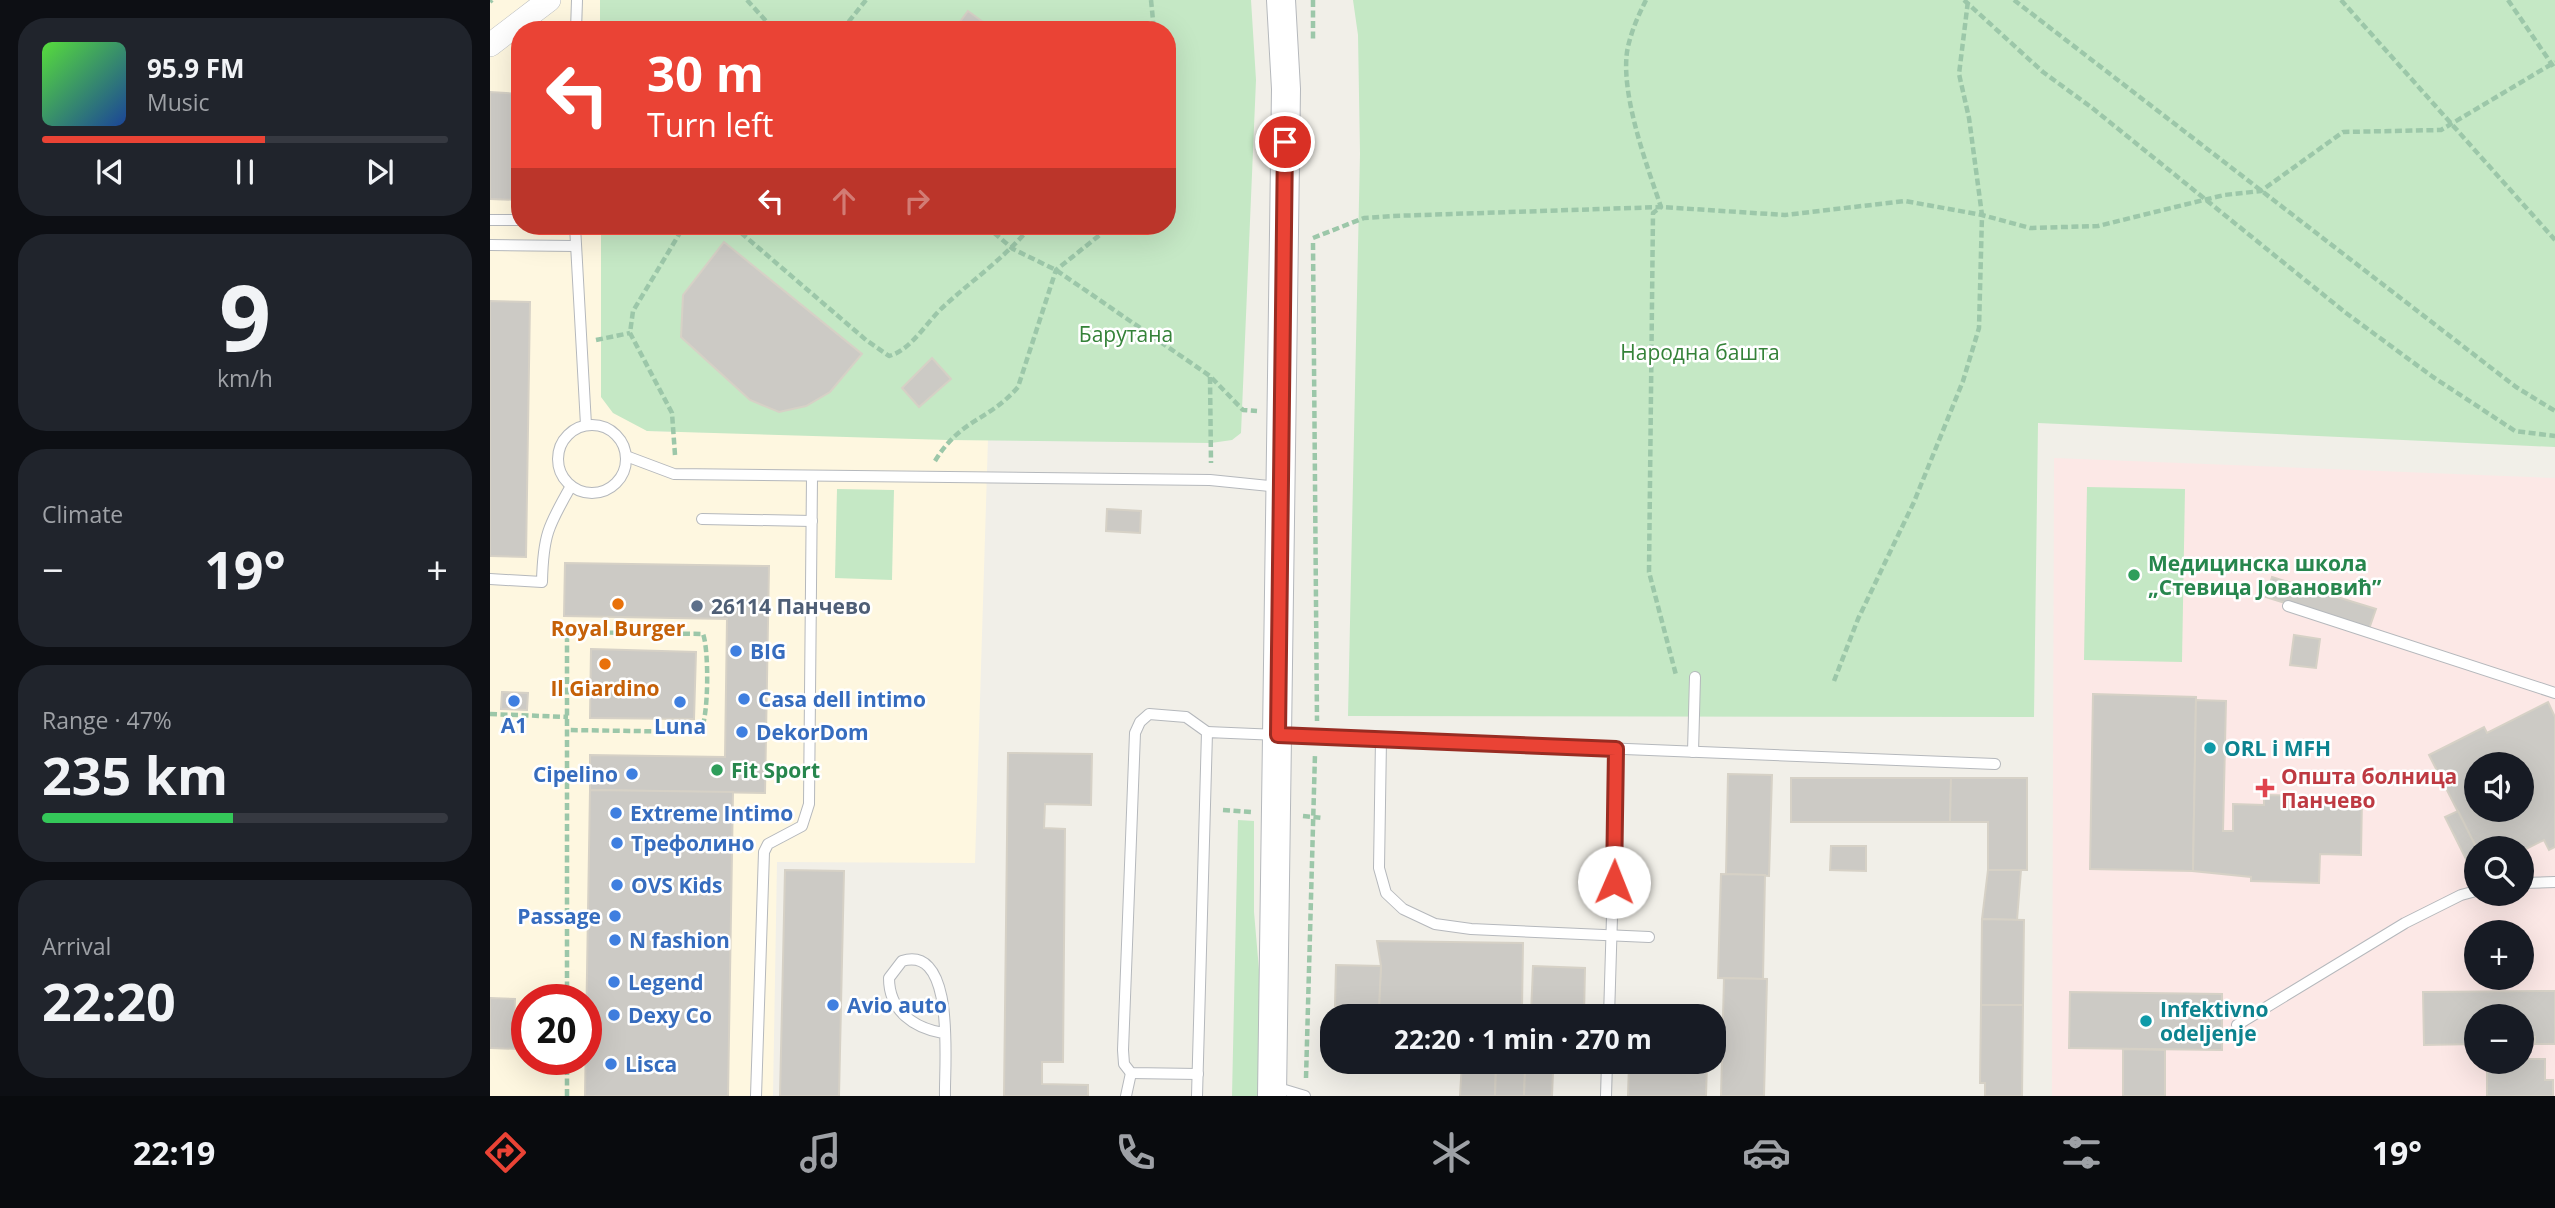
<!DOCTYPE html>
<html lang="en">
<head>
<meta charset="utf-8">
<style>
  :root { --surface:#171b24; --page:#20242c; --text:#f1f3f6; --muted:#9ea1a6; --line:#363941; --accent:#ea4335 }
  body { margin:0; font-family:"Open Sans",sans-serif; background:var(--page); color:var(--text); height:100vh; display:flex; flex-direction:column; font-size:26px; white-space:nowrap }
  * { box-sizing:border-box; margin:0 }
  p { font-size:23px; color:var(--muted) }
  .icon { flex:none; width:38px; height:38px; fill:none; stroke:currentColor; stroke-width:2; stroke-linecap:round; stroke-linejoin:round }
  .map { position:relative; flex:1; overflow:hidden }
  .sheet { display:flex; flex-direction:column; gap:18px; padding:18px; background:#0d0f14; width:490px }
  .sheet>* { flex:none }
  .banner { position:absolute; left:21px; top:21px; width:665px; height:214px; border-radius:28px; box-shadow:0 7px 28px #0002; background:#ea4335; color:#fff; overflow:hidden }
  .fabs { position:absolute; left:1974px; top:752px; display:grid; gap:14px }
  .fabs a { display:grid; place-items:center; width:70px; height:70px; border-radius:50%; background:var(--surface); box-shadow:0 7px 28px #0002; font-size:35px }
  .speed { position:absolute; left:21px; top:984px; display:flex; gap:14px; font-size:35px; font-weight:700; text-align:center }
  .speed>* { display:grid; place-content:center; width:91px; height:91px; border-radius:50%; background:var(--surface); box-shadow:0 7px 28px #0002; line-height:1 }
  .speed .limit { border:10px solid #d22; background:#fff; color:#111 }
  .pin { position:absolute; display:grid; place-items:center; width:60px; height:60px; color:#fff; margin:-30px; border:4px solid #fff; border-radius:50%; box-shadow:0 2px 7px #0007 }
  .me { position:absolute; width:77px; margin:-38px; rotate:1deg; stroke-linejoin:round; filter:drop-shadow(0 0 5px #0008) }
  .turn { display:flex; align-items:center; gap:24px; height:147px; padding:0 21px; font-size:32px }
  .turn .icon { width:91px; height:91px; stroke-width:2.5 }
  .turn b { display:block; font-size:49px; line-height:60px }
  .lanes { display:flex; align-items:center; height:66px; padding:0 21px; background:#0003; justify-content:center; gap:35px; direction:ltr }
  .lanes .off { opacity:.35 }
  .big { font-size:52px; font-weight:700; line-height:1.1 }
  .sheet .tile { flex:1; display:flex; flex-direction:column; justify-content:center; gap:10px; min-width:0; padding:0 24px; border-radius:28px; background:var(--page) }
  .sheet .dial { align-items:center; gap:0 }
  .dial b { font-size:91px; line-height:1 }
  .song { display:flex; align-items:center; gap:21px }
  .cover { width:84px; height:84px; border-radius:10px; background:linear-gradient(135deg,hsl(110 70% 55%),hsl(220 70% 35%)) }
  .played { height:7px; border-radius:4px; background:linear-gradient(90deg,var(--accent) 55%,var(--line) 55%) }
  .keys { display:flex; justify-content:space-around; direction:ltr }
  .heat { display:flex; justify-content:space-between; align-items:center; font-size:38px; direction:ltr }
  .charge { height:10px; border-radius:5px; background:linear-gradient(90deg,#34c759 47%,var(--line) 0) }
  .trip { position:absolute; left:830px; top:1004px; width:406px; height:70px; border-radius:28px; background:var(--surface); box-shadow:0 7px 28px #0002; font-weight:700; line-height:70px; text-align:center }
  .tabs { display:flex; height:112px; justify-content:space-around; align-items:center; background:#090b0e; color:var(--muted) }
  .tabs .icon { width:49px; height:49px }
  .tabs .selected { color:var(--accent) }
  .tabs b { font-size:32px; color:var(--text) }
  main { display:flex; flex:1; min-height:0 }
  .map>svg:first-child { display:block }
  .commercial { fill:#fef7e0; fill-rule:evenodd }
  .medical { fill:#fce8e6; fill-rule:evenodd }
  .green { fill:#c5e8c5 }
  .building { fill:#cccac5; stroke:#d6d1c6; stroke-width:2; fill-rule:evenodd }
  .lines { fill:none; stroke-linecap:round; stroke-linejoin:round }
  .service-casing { stroke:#b5b8bc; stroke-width:12 }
  .minor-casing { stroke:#b5b8bc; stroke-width:24 }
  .tertiary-casing { stroke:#b5b8bc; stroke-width:30 }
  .path { stroke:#9cc7a9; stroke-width:4.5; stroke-dasharray:7 3.5; stroke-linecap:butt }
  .service { stroke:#fff; stroke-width:10 }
  .minor { stroke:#fff; stroke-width:23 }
  .tertiary { stroke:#fff; stroke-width:28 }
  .route-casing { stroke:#982c22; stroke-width:18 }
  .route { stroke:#ea4335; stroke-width:12 }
  .leisure-dot { fill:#2e9e5b; stroke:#fff; stroke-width:2.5 }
  .food-dot { fill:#e8710a; stroke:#fff; stroke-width:2.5 }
  .service-dot { fill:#5c6f8a; stroke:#fff; stroke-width:2.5 }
  .shop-dot { fill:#3f7fe0; stroke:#fff; stroke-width:2.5 }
  .culture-dot { fill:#0f9aa8; stroke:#fff; stroke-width:2.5 }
  .health-dot { fill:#e0444e; stroke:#fff; stroke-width:2.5 }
  .labels { text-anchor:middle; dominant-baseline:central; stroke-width:5; stroke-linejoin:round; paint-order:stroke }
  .park-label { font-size:21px; fill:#348238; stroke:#fff }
  .leisure-label { font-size:21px; font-weight:bold; fill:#27864d; stroke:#fff; text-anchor:start }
  .service-label { font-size:21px; font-weight:bold; fill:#4e5e75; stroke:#fff; text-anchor:start }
  .food-label { font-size:21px; font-weight:bold; fill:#c56008; stroke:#fff }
  .shop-label { font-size:21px; font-weight:bold; fill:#366cbe; stroke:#fff; text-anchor:start }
  .culture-label { font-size:21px; font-weight:bold; fill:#0d838f; stroke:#fff; text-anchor:start }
  .health-label { font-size:21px; font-weight:bold; fill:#be3a42; stroke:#fff; text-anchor:start }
</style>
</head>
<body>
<main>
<section class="sheet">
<div class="tile">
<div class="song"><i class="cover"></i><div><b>95.9 FM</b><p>Music</p></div></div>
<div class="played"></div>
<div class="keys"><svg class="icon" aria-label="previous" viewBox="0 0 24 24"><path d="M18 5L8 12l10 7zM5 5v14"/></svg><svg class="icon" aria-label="pause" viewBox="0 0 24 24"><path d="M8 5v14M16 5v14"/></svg><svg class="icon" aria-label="next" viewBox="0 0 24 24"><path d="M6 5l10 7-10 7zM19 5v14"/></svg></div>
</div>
<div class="tile dial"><b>9</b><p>km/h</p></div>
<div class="tile"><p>Climate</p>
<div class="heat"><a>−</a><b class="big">19°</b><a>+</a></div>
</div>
<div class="tile"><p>Range · 47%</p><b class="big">235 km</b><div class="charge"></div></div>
<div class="tile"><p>Arrival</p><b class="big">22:20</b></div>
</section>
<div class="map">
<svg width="2065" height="1096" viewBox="0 0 2065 1096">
  <rect width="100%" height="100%" fill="#f1efe8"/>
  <path class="commercial" d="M 0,0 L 110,0 L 110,30 L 30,30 L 30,226 L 111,226 L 111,396 L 157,431 L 498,439 L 485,863 L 287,862 L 283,1096 L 0,1096 ZM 37,999 L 96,999 L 96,1059 L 37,1059 Z"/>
  <path class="medical" d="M 1564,458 L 2065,478 L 2065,1096 L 1562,1096 ZM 1986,765 L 2032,765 L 2032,810 L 1986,810 ZM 1986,849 L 2032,849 L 2032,894 L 1986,894 ZM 1986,933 L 2032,933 L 2032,978 L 1986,978 ZM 1986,1017 L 2032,1017 L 2032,1062 L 1986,1062 Z"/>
  <g class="green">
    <path d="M 110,0 L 761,0 L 766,80 L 751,433 L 742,440 L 721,443 L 458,440 L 157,431 L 123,413 L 111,397 L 111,226 L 677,226 L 677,30 L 110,30 Z"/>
    <path d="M 863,0 L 2065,0 L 2065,447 L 1548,423 L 1544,717 L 858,716 L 870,154 L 868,35 Z"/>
    <path d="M 1597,487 L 1695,489 L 1692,662 L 1594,660 Z"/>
    <path d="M 347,489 L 404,490 L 402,580 L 345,578 Z"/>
    <path d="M 748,820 L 764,821 L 764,912 L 771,993 L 770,1096 L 742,1096 Z"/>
  </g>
  <g class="building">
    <path d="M 478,11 L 504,30 L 464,30 Z"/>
    <path d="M 0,92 L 30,94 L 30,200 L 0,199 Z"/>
    <path d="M 234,242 L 372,354 L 340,392 L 316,406 L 289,412 L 260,400 L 191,337 L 193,295 Z"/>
    <path d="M 0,301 L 40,302 L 36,557 L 0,556 Z"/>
    <path d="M 442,358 L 461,379 L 429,407 L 412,388 Z"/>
    <path d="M 617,509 L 651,511 L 650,533 L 616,531 Z"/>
    <path d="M 75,563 L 279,566 L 275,793 L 100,790 L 100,755 L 235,757 L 237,619 L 74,616 Z"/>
    <path d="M 1782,577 L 1886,609 L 1879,629 L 1776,597 Z"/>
    <path d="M 1804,635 L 1830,639 L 1826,668 L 1800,665 Z"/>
    <path d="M 101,649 L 206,652 L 204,719 L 100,718 Z"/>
    <path d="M 12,692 L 38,693 L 37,710 L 11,709 Z"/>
    <path d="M 1603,694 L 1706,697 L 1703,871 L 1600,869 Z"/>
    <path d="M 1706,700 L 1736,701 L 1733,831 L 1743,831 L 1743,804 L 1774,805 L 1774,795 L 1872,797 L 1871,855 L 1830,854 L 1829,883 L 1761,881 L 1761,877 L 1703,871 Z"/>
    <path d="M 2058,702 L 2065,717 L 2065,847 L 2059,850 L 2054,840 L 2032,851 L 1987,849 L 1939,755 L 1994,727 L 1997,733 ZM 1986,765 L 2032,765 L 2032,810 L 1986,810 Z"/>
    <path d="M 518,753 L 602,754 L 601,805 L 555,804 L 554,828 L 575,829 L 573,1062 L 552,1062 L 552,1084 L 598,1085 L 598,1096 L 514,1096 Z"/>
    <path d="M 1238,774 L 1282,775 L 1279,876 L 1236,874 Z"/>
    <path d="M 1301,778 L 1461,778 L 1460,822 L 1301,822 Z"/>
    <path d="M 1461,778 L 1537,778 L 1537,870 L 1498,870 L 1498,822 L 1460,822 Z"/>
    <path d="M 100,790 L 243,792 L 238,1096 L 95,1096 Z"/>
    <path d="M 1968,811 L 1987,849 L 1986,866 L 1981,869 L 1955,817 Z"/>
    <path d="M 1341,846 L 1376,846 L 1376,871 L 1340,870 Z"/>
    <path d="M 295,870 L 354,871 L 349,1096 L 290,1096 Z"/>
    <path d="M 1498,870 L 1531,870 L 1527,920 L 1492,919 Z"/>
    <path d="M 1231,874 L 1275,875 L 1273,979 L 1228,978 Z"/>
    <path d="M 1492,919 L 1534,920 L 1533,1005 L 1491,1005 Z"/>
    <path d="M 887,941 L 1033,943 L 1032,1008 L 889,1007 L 891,966 Z"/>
    <path d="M 846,965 L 891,966 L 889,1007 L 845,1006 Z"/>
    <path d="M 1043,966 L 1095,968 L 1094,1016 L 1041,1014 Z"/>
    <path d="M 1234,978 L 1277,979 L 1274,1096 L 1231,1096 Z"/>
    <path d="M 2065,991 L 2065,1044 L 2045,1044 L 2045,1037 L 2032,1037 L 2032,1017 L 1986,1017 L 1986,1044 L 1934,1045 L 1933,992 Z"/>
    <path d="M 1580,992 L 1732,994 L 1732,1050 L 1579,1048 Z"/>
    <path d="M 0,998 L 25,999 L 24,1023 L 31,1023 L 31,1049 L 0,1048 Z"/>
    <path d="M 1491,1005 L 1533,1005 L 1532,1096 L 1495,1096 L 1495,1083 L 1490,1083 Z"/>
    <path d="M 975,1006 L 994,1006 L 994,1017 L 974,1017 Z"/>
    <path d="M 994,1006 L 1016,1007 L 1016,1017 L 994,1017 Z"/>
    <path d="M 1633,1049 L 1675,1050 L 1675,1096 L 1633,1096 Z"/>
    <path d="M 2032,1059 L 2055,1059 L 2055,1080 L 2063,1080 L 2063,1096 L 1997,1096 L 1997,1062 L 2032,1062 Z"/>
    <path d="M 972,1062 L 1006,1062 L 1005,1096 L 970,1096 Z"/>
    <path d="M 1139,1062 L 1217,1063 L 1216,1096 L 1138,1096 Z"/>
    <path d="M 1006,1069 L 1035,1071 L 1034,1096 L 1005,1096 Z"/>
    <path d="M 1035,1071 L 1063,1072 L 1062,1096 L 1034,1096 Z"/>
  </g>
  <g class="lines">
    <g class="service-casing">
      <g id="service">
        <path d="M 86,30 L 87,0"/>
        <path d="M 0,220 L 30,220"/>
        <path d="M 85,226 L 96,425"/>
        <path d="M 0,245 L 85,246"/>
        <circle cx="102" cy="459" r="34"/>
        <path d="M 136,456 L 184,474 L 720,480 L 789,487"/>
        <path d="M 212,519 L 322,521"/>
        <path d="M 0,579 L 52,582 C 53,536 58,526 81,486"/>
        <path d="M 1798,606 L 2065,693"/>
        <path d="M 891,739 L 889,868 L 896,893 L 913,909 L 945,924 L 981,929 L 1159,937"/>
        <path d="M 1203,752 L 1205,677"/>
        <path d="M 2032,883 L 2065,882"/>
        <path d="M 1119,1017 L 1127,749"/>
        <path d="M 1747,1025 L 1915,923 L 1971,895 L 1986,891"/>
        <path d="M 453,1033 C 424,1028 399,1011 399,978 L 412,961 C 467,944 454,1067 455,1096"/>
        <path d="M 708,1074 L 641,1073 L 634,1064 L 633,1050 L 645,733 L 650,722 L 659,714 L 696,717 L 717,732"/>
        <path d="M 785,1087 L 815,1096"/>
        <path d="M 266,1096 L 274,852 L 278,844 L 312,826 L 319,804 L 322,477"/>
        <path d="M 636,1096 L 641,1073"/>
        <path d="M 707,1096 L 717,732 L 1505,764"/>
        <path d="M 1116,1096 L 1117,1062"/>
      </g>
    </g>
    <g class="minor-casing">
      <path id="minor" d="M 0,45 L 59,0"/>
    </g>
    <g class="tertiary-casing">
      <path id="tertiary" d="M 782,1096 L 796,89 L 791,0"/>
    </g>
    <g class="path">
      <path d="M 257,0 L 284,30"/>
      <path d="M 661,0 L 664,30"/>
      <path d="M 823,0 L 823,42"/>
      <path d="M 1156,0 C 1148,16 1140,34 1137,52 C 1131,96 1157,166 1171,207 L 1163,213 L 1159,572 L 1186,675"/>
      <path d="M 1474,0 L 1553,72 L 1601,107 L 1856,313 L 1943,377 L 2025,431 L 2065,436"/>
      <path d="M 1524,0 L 2026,387 L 2065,411"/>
      <path d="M 1851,0 L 2065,240"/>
      <path d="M 2018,0 L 2065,69"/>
      <path d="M 0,2 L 2,0"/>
      <path d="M 352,30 L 376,0"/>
      <path d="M 243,226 L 376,340 L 399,356 C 421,350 436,323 452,308 C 482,280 515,258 541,226"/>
      <path d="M 496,226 L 523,249 L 566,270 L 720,376 L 753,410 L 767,411"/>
      <path d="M 823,238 L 874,218 L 902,216 L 1171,207 L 1295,215 L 1415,201 L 1492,215 L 1540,228 L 1608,226 L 1734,195 L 1771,191 L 1853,132 L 1951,130 L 2065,62"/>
      <path d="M 823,243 L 827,721"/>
      <path d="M 106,340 L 140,333"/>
      <path d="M 720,377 L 721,463"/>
      <path d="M 185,455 L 182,413 L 140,333 L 143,311 L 194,226"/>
      <path d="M 445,461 C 471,418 499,421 528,387 L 566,270 L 621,226"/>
      <path d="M 1344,681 L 1368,619 L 1424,502 L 1473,381 L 1489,328 L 1492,215 L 1479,118 L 1469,74 L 1478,1"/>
      <path d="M 0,714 L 78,717"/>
      <path d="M 733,810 L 762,812"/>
      <path d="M 813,816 L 833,818"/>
      <path d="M 77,999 L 77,632 L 213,634 C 219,649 219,719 210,732 L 78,730"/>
      <path d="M 816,1078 L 825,754"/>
      <path d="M 77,1096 L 77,1059"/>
    </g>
    <use href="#service" class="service"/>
    <use href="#minor" class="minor"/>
    <use href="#tertiary" class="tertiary"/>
  </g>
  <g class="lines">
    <g class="route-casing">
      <path id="route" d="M 795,142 L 788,735 L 1126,749 L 1124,882"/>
    </g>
    <use href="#route" class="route"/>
  </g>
  <g class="leisure-dot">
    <circle cx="1644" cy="575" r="7"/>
    <circle cx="227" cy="770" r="7"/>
  </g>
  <g class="food-dot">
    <circle cx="128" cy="604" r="7"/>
    <circle cx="115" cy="664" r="7"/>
  </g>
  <circle class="service-dot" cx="207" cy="606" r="7"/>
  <g class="shop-dot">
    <circle cx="246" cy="651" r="7"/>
    <circle cx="254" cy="699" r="7"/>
    <circle cx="24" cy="701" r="7"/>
    <circle cx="190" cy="702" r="7"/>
    <circle cx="252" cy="732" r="7"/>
    <circle cx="142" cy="774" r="7"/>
    <circle cx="126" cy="813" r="7"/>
    <circle cx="127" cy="843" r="7"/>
    <circle cx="127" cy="885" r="7"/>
    <circle cx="125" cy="916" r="7"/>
    <circle cx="125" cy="940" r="7"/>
    <circle cx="124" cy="982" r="7"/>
    <circle cx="343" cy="1005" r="7"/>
    <circle cx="124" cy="1015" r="7"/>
    <circle cx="121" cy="1064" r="7"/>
  </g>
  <g class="culture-dot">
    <circle cx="1720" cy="748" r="7"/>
    <circle cx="1656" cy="1021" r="7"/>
  </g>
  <path class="health-dot" d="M1771.5 777.5h7v7h7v7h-7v7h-7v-7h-7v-7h7z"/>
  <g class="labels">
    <g class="park-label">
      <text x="636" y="334">Барутана</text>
      <text x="1210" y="352">Народна башта</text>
    </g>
    <g class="leisure-label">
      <text x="1658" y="563">Медицинска школа<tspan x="1658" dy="24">„Стевица Јовановић”</tspan></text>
      <text x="241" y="770">Fit Sport</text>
    </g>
    <g class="service-label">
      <text x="221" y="606">26114 Панчево</text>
    </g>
    <g class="food-label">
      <text x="128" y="628">Royal Burger</text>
      <text x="115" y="688">Il Giardino</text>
    </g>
    <g class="shop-label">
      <text x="260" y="651">BIG</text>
      <text x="268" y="699">Casa dell intimo</text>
      <text x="24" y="725" text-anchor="middle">A1</text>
      <text x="190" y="726" text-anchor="middle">Luna</text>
      <text x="266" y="732">DekorDom</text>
      <text x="128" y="774" text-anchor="end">Cipelino</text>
      <text x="140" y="813">Extreme Intimo</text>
      <text x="141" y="843">Трефолино</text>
      <text x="141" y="885">OVS Kids</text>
      <text x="111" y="916" text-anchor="end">Passage</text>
      <text x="139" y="940">N fashion</text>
      <text x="138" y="982">Legend</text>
      <text x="357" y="1005">Avio auto</text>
      <text x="138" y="1015">Dexy Co</text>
      <text x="135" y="1064">Lisca</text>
    </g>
    <g class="culture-label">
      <text x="1734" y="748">ORL i MFH</text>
      <text x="1670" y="1009">Infektivno<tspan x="1670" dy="24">odeljenje</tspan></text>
    </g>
    <g class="health-label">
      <text x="1791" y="776">Општа болница<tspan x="1791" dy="24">Панчево</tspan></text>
    </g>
  </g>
</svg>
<div class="fabs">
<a><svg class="icon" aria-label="sound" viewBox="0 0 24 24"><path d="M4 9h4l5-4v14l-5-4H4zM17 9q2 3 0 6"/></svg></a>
<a><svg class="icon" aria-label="search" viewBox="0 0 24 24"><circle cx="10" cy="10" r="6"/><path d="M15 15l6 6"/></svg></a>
<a>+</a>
<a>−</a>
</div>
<div class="speed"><div class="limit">20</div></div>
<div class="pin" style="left:795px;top:142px;background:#d93025"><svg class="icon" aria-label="arrive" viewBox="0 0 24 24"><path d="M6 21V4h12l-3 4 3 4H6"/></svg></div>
<svg class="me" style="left:1124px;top:882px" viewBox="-20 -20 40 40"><circle r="19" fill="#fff"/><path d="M0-13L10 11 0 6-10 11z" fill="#ea4335"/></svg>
<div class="trip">22:20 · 1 min · 270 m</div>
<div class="banner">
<div class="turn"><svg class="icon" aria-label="left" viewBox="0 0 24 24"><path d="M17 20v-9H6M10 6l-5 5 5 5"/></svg><div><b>30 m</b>Turn left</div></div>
<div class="lanes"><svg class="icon" aria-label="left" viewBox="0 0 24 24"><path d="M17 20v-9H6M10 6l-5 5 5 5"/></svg><svg class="icon off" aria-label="ahead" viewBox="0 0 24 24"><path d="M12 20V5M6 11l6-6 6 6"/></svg><svg class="icon off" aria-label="right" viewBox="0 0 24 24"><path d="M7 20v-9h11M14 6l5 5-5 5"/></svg></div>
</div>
</div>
</main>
<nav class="tabs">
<b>22:19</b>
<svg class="icon selected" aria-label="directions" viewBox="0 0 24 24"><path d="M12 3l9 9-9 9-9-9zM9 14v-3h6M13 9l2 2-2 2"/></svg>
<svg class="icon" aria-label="music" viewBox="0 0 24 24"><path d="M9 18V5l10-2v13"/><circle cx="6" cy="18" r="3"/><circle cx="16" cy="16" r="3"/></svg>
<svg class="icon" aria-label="phone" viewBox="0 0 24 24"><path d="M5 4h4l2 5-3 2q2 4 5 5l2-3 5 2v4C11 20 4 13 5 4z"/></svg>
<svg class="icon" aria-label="climate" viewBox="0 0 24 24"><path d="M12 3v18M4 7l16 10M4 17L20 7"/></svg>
<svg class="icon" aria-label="car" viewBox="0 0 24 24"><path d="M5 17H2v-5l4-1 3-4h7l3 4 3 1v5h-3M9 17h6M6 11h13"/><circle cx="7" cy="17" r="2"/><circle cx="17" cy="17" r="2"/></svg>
<svg class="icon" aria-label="filters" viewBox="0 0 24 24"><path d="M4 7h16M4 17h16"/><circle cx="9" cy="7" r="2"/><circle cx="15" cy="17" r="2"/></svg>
<b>19°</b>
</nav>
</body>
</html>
